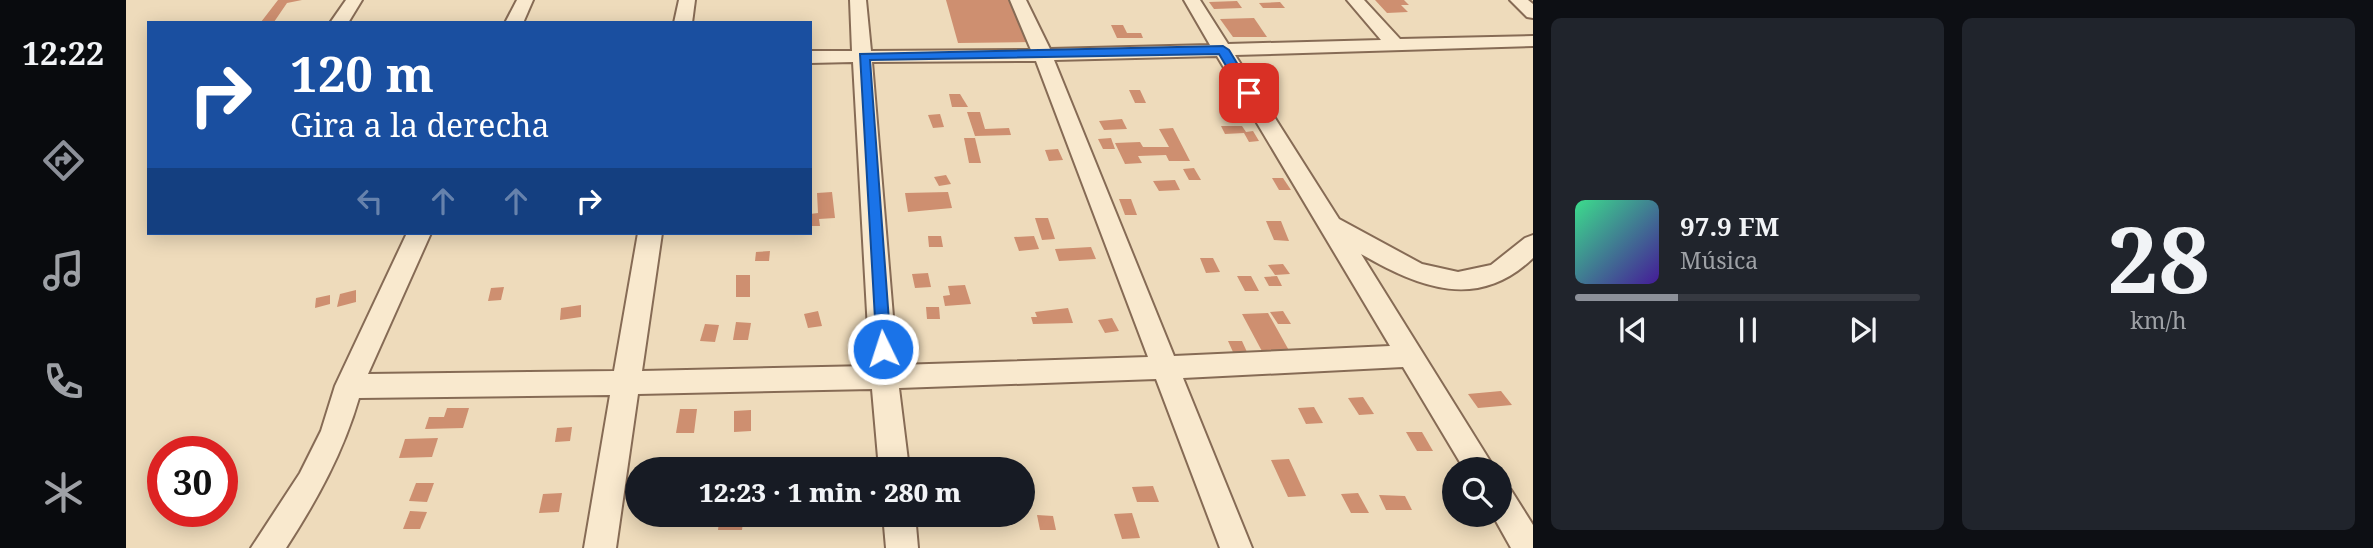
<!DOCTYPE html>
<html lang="es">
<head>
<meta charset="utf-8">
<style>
  :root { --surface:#171b24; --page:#20242c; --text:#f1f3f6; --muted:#9ea1a6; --line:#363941; --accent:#8c9099 }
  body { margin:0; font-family:"Noto Serif",serif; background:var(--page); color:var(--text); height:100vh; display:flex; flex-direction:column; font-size:26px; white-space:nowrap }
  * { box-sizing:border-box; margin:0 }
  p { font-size:23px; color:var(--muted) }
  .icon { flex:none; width:38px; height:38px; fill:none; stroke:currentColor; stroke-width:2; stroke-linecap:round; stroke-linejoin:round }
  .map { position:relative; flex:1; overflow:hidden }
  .panel { display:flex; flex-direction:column; gap:18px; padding:18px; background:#0d0f14; width:840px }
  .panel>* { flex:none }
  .hud { position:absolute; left:21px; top:21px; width:665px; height:214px; border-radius:0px; box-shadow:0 4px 18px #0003; background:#1a4fa0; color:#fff; overflow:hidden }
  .tools { position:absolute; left:1316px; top:457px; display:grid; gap:14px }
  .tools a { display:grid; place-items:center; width:70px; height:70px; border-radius:50%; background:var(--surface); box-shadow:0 4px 18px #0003; font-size:35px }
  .speed { position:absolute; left:21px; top:436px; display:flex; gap:14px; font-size:35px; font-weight:700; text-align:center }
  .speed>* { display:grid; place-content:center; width:91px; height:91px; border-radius:50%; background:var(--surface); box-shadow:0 4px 18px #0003; line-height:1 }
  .speed .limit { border:10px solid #d22; background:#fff; color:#111 }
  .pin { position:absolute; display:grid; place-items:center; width:60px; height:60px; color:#fff; margin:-30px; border-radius:14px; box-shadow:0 4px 10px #0006 }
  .me { position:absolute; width:77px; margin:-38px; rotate:356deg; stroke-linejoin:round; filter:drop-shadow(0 0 5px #0008) }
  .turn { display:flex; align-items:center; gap:24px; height:147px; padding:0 28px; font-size:32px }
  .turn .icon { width:91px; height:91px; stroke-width:2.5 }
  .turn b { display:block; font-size:49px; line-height:60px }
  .lanes { display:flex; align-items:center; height:66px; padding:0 28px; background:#0003; justify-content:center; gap:35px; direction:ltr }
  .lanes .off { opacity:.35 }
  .panel .card { flex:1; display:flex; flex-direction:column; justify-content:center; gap:10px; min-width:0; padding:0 24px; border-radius:10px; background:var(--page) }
  .panel .dial { align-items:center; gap:0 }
  .dial b { font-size:91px; line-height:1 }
  .song { display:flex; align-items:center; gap:21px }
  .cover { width:84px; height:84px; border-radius:10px; background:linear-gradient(135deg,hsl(150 70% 55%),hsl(260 70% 35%)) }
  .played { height:7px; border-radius:4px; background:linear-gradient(90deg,var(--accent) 30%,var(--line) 30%) }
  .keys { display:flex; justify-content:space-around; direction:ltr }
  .panel .tiles { flex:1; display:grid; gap:18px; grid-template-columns:repeat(2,1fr) }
  .trip { position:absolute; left:499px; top:457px; width:410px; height:70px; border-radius:35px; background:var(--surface); box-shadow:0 4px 18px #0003; font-weight:800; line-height:70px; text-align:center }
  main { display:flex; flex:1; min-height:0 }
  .tabs { display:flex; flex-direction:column; width:126px; justify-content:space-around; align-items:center; background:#090b0e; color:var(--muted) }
  .tabs .icon { width:49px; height:49px }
  .tabs .active { color:var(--accent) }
  .tabs b { font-size:32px; color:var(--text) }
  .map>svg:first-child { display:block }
  .building { fill:#ce8f70 }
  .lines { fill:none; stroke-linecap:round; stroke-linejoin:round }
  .minor-casing { stroke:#866b55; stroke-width:4 }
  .minor { fill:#f9e9ce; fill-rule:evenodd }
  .route { fill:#1a73e8; stroke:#114b97; stroke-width:2 }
</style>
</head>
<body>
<main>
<nav class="tabs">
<b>12:22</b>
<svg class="icon active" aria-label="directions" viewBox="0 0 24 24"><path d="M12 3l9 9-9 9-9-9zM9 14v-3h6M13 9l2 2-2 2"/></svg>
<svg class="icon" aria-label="music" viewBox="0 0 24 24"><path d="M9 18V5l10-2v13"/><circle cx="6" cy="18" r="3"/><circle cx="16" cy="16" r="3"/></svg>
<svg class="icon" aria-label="phone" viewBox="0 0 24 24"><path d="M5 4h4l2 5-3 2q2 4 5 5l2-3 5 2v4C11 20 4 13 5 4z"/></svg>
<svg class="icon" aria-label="climate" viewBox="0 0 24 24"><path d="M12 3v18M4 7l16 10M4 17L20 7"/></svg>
</nav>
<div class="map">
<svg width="1407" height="548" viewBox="0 0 1407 548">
  <rect width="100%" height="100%" fill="#eedbbb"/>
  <g class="building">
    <path d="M 152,0 L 176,0 L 161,3 L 148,22 L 135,22 Z"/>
    <path d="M 820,0 L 887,0 L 904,42 L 832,43 Z"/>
    <path d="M 1249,0 L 1278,0 L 1283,5 L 1275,5 L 1282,12 L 1261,13 Z"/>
    <path d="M 1111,1 L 1116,8 L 1088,9 L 1083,2 Z"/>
    <path d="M 1154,2 L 1159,8 L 1137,8 L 1133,3 Z"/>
    <path d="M 1128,18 L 1141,37 L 1107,37 L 1094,19 Z"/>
    <path d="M 985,25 L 997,25 L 1001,33 L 1015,33 L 1017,38 L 991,38 Z"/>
    <path d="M 1003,90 L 1014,90 L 1020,103 L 1009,103 Z"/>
    <path d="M 823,94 L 834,94 L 842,107 L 826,107 Z"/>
    <path d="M 841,112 L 854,112 L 859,129 L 883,128 L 885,135 L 849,136 Z"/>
    <path d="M 814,114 L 818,127 L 807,128 L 802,115 Z"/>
    <path d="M 996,119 L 1001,129 L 978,130 L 973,121 Z"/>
    <path d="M 1095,126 L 1116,126 L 1120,132 L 1127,131 L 1133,141 L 1123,142 L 1118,133 L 1099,134 Z"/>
    <path d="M 1047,128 L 1064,161 L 1043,161 L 1040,155 L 1012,156 L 1016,163 L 999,164 L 989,143 L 1014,142 L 1017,147 L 1043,147 L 1033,129 Z"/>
    <path d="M 838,138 L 849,138 L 855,163 L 843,163 Z"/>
    <path d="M 985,138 L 989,149 L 977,149 L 972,139 Z"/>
    <path d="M 932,149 L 937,160 L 923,161 L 919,150 Z"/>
    <path d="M 1068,168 L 1075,180 L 1063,180 L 1057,169 Z"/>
    <path d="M 820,175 L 825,184 L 813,186 L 808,177 Z"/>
    <path d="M 1146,178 L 1157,178 L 1165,190 L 1153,190 Z"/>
    <path d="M 1049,180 L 1054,190 L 1033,191 L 1027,181 Z"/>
    <path d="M 706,192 L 709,218 L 693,219 L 694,226 L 684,226 L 684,214 L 692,213 L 691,193 Z"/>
    <path d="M 822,192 L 826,208 L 782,212 L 779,193 Z"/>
    <path d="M 993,199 L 1005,199 L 1011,215 L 999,215 Z"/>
    <path d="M 909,218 L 922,218 L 929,239 L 916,240 Z"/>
    <path d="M 1140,221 L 1155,221 L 1163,241 L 1148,240 Z"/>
    <path d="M 802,236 L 815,236 L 817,247 L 803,247 Z"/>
    <path d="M 908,236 L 913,249 L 893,251 L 888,237 Z"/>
    <path d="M 965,247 L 970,259 L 933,261 L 929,249 Z"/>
    <path d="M 644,251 L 643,261 L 629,261 L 630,252 Z"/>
    <path d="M 1074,258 L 1087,258 L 1094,272 L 1080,273 Z"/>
    <path d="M 1157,264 L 1164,274 L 1149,275 L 1142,265 Z"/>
    <path d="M 802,273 L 805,287 L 789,288 L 786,274 Z"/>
    <rect x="610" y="275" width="14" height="22"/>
    <path d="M 1111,276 L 1125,276 L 1133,291 L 1119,291 Z"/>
    <path d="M 1151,276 L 1156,286 L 1143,286 L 1138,277 Z"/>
    <path d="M 839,285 L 845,304 L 819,306 L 817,296 L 824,295 L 822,286 Z"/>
    <path d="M 378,287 L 375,300 L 362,301 L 365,288 Z"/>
    <path d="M 230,290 L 230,302 L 211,307 L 214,294 Z"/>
    <path d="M 204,295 L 204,304 L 189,308 L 190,298 Z"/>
    <path d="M 455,305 L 455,317 L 434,320 L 435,308 Z"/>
    <path d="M 800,307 L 813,307 L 814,319 L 801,319 Z"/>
    <path d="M 942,308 L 947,323 L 907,324 L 905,317 L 911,317 L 909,312 Z"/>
    <path d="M 692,311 L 696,326 L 682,328 L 678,314 Z"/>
    <path d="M 1157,311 L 1165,324 L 1152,324 L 1144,312 Z"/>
    <path d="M 1142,313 L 1165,354 L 1138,355 L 1116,314 Z"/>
    <path d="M 986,318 L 993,331 L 979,333 L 972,320 Z"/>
    <path d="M 610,322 L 625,323 L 622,340 L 607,340 Z"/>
    <path d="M 579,324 L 593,325 L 589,342 L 574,341 Z"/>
    <path d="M 1102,341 L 1116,341 L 1121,352 L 1107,352 Z"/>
    <path d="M 1375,391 L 1386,405 L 1352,408 L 1342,394 Z"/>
    <path d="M 1237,397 L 1248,414 L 1233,415 L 1222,398 Z"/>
    <path d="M 1188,407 L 1197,423 L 1180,424 L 1172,408 Z"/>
    <path d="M 321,408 L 343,408 L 337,428 L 299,429 L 303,417 L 318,417 Z"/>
    <path d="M 554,409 L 571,409 L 568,433 L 550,433 Z"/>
    <path d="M 625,410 L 625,431 L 608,432 L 608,411 Z"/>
    <path d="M 446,427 L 444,441 L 429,442 L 431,428 Z"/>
    <path d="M 1280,432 L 1296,432 L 1307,451 L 1291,451 Z"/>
    <path d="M 312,438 L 306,457 L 273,458 L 279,439 Z"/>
    <path d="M 1163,459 L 1180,496 L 1162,497 L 1145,460 Z"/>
    <path d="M 710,460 L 710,469 L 691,469 L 691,462 Z"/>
    <path d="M 290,483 L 308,483 L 301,502 L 283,501 Z"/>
    <path d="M 1027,486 L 1033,502 L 1011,502 L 1006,487 Z"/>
    <path d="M 436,493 L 433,512 L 413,513 L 417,494 Z"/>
    <path d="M 1232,493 L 1243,513 L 1225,513 L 1215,494 Z"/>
    <path d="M 1253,495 L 1279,496 L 1286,510 L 1260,510 Z"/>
    <path d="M 284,511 L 301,512 L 294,529 L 277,529 Z"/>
    <path d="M 1006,513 L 1014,538 L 996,539 L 988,514 Z"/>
    <path d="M 594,514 L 618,514 L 616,530 L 592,530 Z"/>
    <path d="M 713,514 L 737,514 L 738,525 L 714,527 Z"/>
    <path d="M 911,515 L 927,516 L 930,530 L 914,530 Z"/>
  </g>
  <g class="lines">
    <g class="minor-casing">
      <g id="minor">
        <path d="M 220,0 L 236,0 L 222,23 L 204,23 Z"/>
        <path d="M 391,0 L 407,0 L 397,23 L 379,23 Z"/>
        <path d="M 553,0 L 569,0 L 566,23 L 548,23 Z"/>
        <path d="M 724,0 L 740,0 L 745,51 L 905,50 L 884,0 L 900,0 L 924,49 L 1084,45 L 1058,0 L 1074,0 L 1102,44 L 1255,40 L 1221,0 L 1238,0 L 1274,39 L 1407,36 L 1407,46 L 1109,55 L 1213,219 L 1296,264 L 1332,272 L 1365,265 L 1399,238 L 1407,235 L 1407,258 C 1352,311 1294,288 1235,254 L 1369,469 L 1338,469 L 1277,367 L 1057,378 L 1126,548 L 1094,548 L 1030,379 L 773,388 L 783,469 L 753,469 L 746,389 L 512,394 L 490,548 L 458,548 L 484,395 L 233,398 C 217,453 191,500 160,548 L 125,548 L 174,473 L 195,431 L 209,386 L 281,233 L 305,233 L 242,374 L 488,371 L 512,233 L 536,233 L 516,371 L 744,366 L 727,62 L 684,63 L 684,51 L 726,51 ZM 1091,56 L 1264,346 L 1048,356 L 928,60 ZM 910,61 L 1022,357 L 771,365 L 746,62 Z"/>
        <path d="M 1384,0 L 1402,0 L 1407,4 L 1407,18 L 1401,17 Z"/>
        <path d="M 1374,486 L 1385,490 L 1407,525 L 1407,548 L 1385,548 L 1366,514 L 1374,514 Z"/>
        <path d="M 757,514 L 789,514 L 792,548 L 760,548 Z"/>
      </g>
    </g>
    <use href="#minor" class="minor"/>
  </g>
  <path class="route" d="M 1097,46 L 1103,50 L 1129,93 L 1127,96 L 1118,96 L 1093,54 L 744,60 L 765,349 L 763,354 L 751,354 L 734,54 Z"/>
</svg>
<div class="tools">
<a><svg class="icon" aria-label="search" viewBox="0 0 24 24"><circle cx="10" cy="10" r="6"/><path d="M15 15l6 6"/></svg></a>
</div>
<div class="speed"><div class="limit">30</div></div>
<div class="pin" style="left:1123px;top:93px;background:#d93025"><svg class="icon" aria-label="arrive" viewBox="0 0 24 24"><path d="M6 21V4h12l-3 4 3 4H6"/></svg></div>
<svg class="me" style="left:757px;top:349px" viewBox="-20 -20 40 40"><circle r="17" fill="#1a73e8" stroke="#fff" stroke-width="3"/><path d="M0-11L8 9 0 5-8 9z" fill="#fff"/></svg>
<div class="trip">12:23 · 1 min · 280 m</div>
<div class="hud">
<div class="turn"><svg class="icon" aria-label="right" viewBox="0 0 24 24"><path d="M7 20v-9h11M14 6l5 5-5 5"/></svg><div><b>120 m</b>Gira a la derecha</div></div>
<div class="lanes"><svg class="icon off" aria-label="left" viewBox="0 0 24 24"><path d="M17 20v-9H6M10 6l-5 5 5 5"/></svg><svg class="icon off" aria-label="ahead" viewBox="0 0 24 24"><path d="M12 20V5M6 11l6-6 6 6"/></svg><svg class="icon off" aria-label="ahead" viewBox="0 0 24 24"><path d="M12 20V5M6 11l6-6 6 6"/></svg><svg class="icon" aria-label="right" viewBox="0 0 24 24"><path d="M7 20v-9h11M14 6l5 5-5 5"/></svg></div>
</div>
</div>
<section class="panel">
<div class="tiles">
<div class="card">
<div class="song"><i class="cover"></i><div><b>97.9 FM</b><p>Música</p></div></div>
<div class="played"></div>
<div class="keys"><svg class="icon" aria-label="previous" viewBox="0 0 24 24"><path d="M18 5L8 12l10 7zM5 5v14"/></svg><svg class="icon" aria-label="pause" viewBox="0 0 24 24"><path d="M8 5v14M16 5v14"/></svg><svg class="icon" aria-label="next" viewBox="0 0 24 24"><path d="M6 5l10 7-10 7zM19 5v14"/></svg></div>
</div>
<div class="card dial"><b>28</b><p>km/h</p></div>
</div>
</section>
</main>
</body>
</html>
